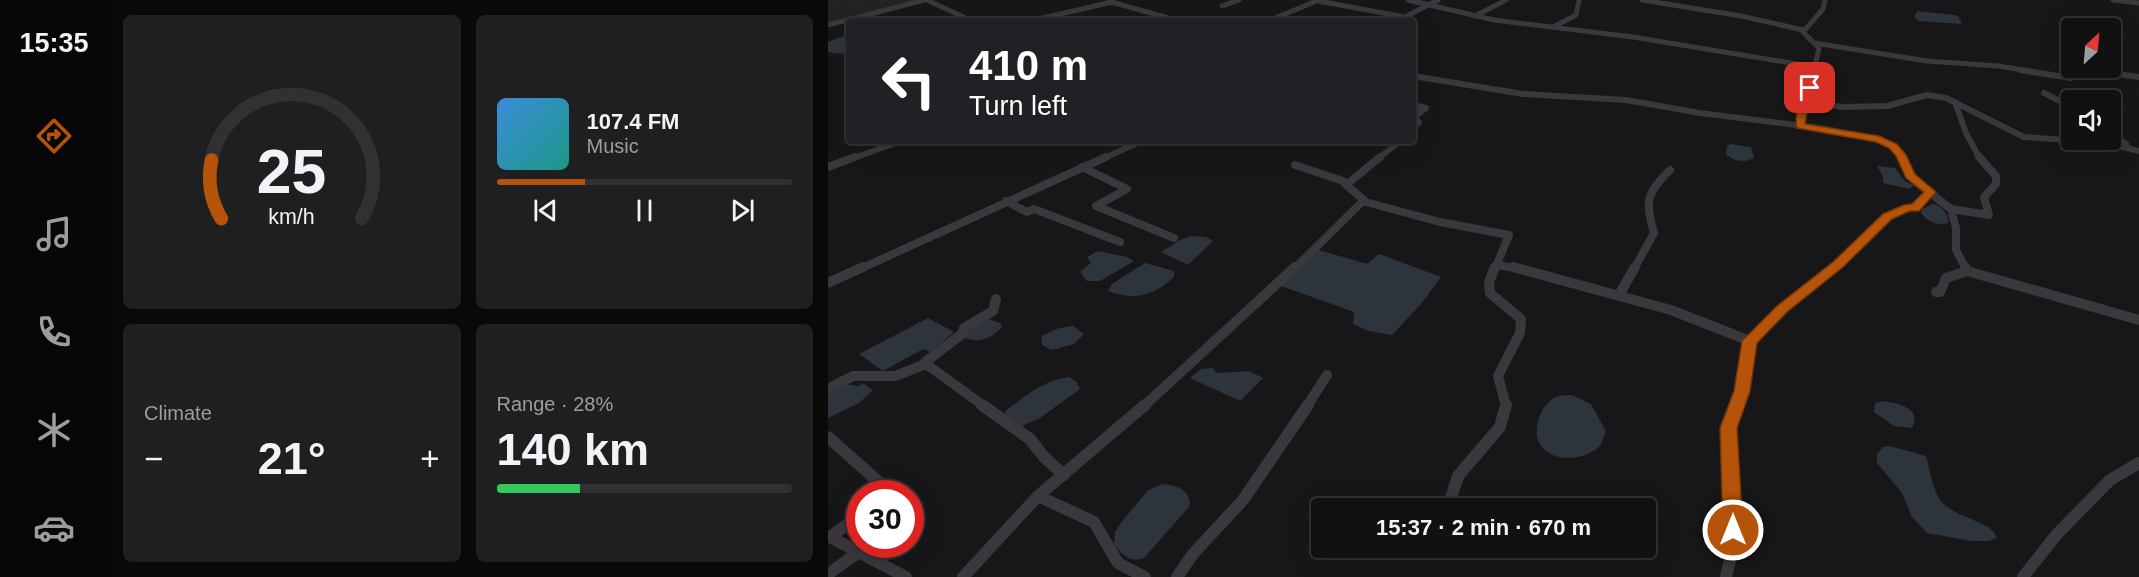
<!DOCTYPE html>
<html lang="en">
<head>
<meta charset="utf-8">
<style>
  :root { --surface:#111113; --page:#1e1f21; --text:#f1f3f6; --muted:#9c9da0; --line:#303133; --accent:#b45309 }
  body { margin:0; font-family:Arial,sans-serif; background:var(--page); color:var(--text); height:100vh; display:flex; flex-direction:column; font-size:22px; white-space:nowrap }
  * { box-sizing:border-box; margin:0 }
  p { font-size:20px; color:var(--muted) }
  .icon { flex:none; width:33px; height:33px; fill:none; stroke:currentColor; stroke-width:2; stroke-linecap:round; stroke-linejoin:round }
  .map { position:relative; flex:1; overflow:hidden }
  .drawer { display:flex; flex-direction:column; gap:15px; padding:15px; background:#09090a; width:720px }
  .drawer>* { flex:none }
  .hud { position:absolute; left:18px; top:18px; width:570px; height:126px; border-radius:6px; box-shadow:0 6px 24px #0002,0 0 0 2px var(--line); background:#202124; color:#fff; overflow:hidden }
  .needle { width:39px; rotate:26deg }
  .tools { position:absolute; left:1233px; top:18px; display:grid; gap:12px }
  .tools a { display:grid; place-items:center; width:60px; height:60px; border-radius:6px; background:var(--surface); box-shadow:0 6px 24px #0002,0 0 0 2px var(--line); font-size:30px }
  .speed { position:absolute; left:18px; top:480px; display:flex; gap:12px; font-size:30px; font-weight:700; text-align:center }
  .speed>* { display:grid; place-content:center; width:78px; height:78px; border-radius:50%; background:var(--surface); box-shadow:0 6px 24px #0002,0 0 0 2px var(--line); line-height:1 }
  .speed .limit { border:9px solid #d22; background:#fff; color:#111 }
  .pin { position:absolute; display:grid; place-items:center; width:51px; height:51px; color:#fff; margin:-26px; border-radius:12px; box-shadow:0 3px 9px #0006 }
  .me { position:absolute; width:66px; margin:-33px; rotate:0deg; stroke-linejoin:round; filter:drop-shadow(0 0 4px #0008) }
  .turn { display:flex; align-items:center; gap:21px; height:126px; padding:0 24px; font-size:27px }
  .turn .icon { width:78px; height:78px; stroke-width:2.5 }
  .turn b { display:block; font-size:42px; line-height:51px }
  .big { font-size:45px; font-weight:600; line-height:1.1 }
  .drawer .widget { flex:1; display:flex; flex-direction:column; justify-content:center; gap:9px; min-width:0; padding:0 21px; border-radius:9px; background:var(--page) }
  .drawer .dial { align-items:center; gap:0 }
  .dial svg { height:156px; overflow:visible; fill:none; stroke:var(--line); stroke-width:7; stroke-linecap:round; text-anchor:middle }
  .dial text { fill:var(--text); stroke:none }
  .song { display:flex; align-items:center; gap:18px }
  .cover { width:72px; height:72px; border-radius:9px; background:linear-gradient(135deg,hsl(210 70% 55%),hsl(170 70% 35%)) }
  .played { height:6px; border-radius:3px; background:linear-gradient(90deg,var(--accent) 30%,var(--line) 30%) }
  .keys { display:flex; justify-content:space-around; direction:ltr }
  .heat { display:flex; justify-content:space-between; align-items:center; font-size:33px; direction:ltr }
  .charge { height:9px; border-radius:4px; background:linear-gradient(90deg,#34c759 28%,var(--line) 0) }
  .drawer .tiles { flex:1; display:grid; gap:15px; grid-template-columns:repeat(2,1fr) }
  .trip { position:absolute; left:483px; top:498px; width:345px; height:60px; border-radius:6px; background:var(--surface); box-shadow:0 6px 24px #0002,0 0 0 2px var(--line); font-weight:600; line-height:60px; text-align:center }
  main { display:flex; flex:1; min-height:0 }
  .tab-bar { display:flex; flex-direction:column; width:108px; justify-content:space-around; align-items:center; background:#070708; color:var(--muted) }
  .tab-bar .icon { width:42px; height:42px }
  .tab-bar .active { color:var(--accent) }
  .tab-bar b { font-size:27px; color:var(--text) }
  .map>svg:first-child { display:block }
  .built { fill:#232325 }
  .water { fill:#2e343b }
  .lines { fill:none; stroke-linecap:round; stroke-linejoin:round }
  .street-far4 { stroke:#38383d; stroke-width:5 }
  .street-far3 { stroke:#38383d; stroke-width:6 }
  .street-far2 { stroke:#38383d; stroke-width:8 }
  .street-far1 { stroke:#38383d; stroke-width:10 }
  .street { stroke:#38383d; stroke-width:12 }
  .route { fill:#b45309; stroke:#753606; stroke-width:1.5 }
</style>
</head>
<body>
<main>
<nav class="tab-bar">
<b>15:35</b>
<svg class="icon active" aria-label="directions" viewBox="0 0 24 24"><path d="M12 3l9 9-9 9-9-9zM9 14v-3h6M13 9l2 2-2 2"/></svg>
<svg class="icon" aria-label="music" viewBox="0 0 24 24"><path d="M9 18V5l10-2v13"/><circle cx="6" cy="18" r="3"/><circle cx="16" cy="16" r="3"/></svg>
<svg class="icon" aria-label="phone" viewBox="0 0 24 24"><path d="M5 4h4l2 5-3 2q2 4 5 5l2-3 5 2v4C11 20 4 13 5 4z"/></svg>
<svg class="icon" aria-label="climate" viewBox="0 0 24 24"><path d="M12 3v18M4 7l16 10M4 17L20 7"/></svg>
<svg class="icon" aria-label="car" viewBox="0 0 24 24"><path d="M5 17H2v-5l4-1 3-4h7l3 4 3 1v5h-3M9 17h6M6 11h13"/><circle cx="7" cy="17" r="2"/><circle cx="17" cy="17" r="2"/></svg>
</nav>
<section class="drawer">
<div class="tiles">
<div class="widget dial"><svg viewBox="0 0 100 80">
<path d="M14 69A42 42 0 1 1 86 69"/>
<path d="M14 69A42 42 0 0 1 9 39" stroke="#b45309"/>
<text x="50" y="56" font-size="32" font-weight="700">25</text>
<text x="50" y="72" font-size="11">km/h</text>
</svg></div>
<div class="widget">
<div class="song"><i class="cover"></i><div><b>107.4 FM</b><p>Music</p></div></div>
<div class="played"></div>
<div class="keys"><svg class="icon" aria-label="previous" viewBox="0 0 24 24"><path d="M18 5L8 12l10 7zM5 5v14"/></svg><svg class="icon" aria-label="pause" viewBox="0 0 24 24"><path d="M8 5v14M16 5v14"/></svg><svg class="icon" aria-label="next" viewBox="0 0 24 24"><path d="M6 5l10 7-10 7zM19 5v14"/></svg></div>
</div>
<div class="widget"><p>Climate</p>
<div class="heat"><a>−</a><b class="big">21°</b><a>+</a></div>
</div>
<div class="widget"><p>Range · 28%</p><b class="big">140 km</b><div class="charge"></div></div>
</div>
</section>
<div class="map">
<svg width="1311" height="577" viewBox="0 0 1311 577">
  <rect width="100%" height="100%" fill="#171719"/>
  <path class="built" d="M 0,0 L 94,0 L 0,24 Z"/>
  <g class="water">
    <path d="M 1089,11 L 1126,15 L 1130,16 L 1134,24 L 1091,21 L 1086,17 Z"/>
    <path d="M 21,34 L 21,52 L 14,54 L 0,52 L 0,42 Z"/>
    <path d="M 903,144 L 923,147 L 926,157 C 919,164 904,161 898,154 L 899,146 Z"/>
    <path d="M 1049,166 L 1067,168 L 1077,181 L 1086,185 L 1082,189 L 1055,183 L 1055,177 Z"/>
    <path d="M 1105,204 C 1113,205 1121,214 1120,223 C 1109,226 1100,222 1093,213 L 1094,209 Z"/>
    <path d="M 363,236 L 378,237 L 385,241 L 360,265 L 333,252 L 352,240 Z"/>
    <path d="M 491,250 L 539,264 L 551,254 L 613,277 L 593,304 L 564,335 L 541,331 L 525,324 L 526,312 L 453,286 Z"/>
    <path d="M 270,251 L 299,257 L 306,261 L 272,281 L 259,281 L 252,272 L 263,263 L 259,257 Z"/>
    <path d="M 317,263 L 346,271 L 346,277 C 326,296 305,301 280,291 L 284,284 Z"/>
    <path d="M 100,318 L 126,332 L 103,352 L 95,349 L 55,371 L 31,354 Z"/>
    <path d="M 160,319 L 172,323 L 174,327 C 163,339 152,343 136,338 L 139,330 Z"/>
    <path d="M 245,326 L 256,334 L 246,344 L 224,350 L 214,345 L 214,336 L 231,328 Z"/>
    <path d="M 385,368 L 389,373 L 421,371 L 435,378 L 412,401 L 362,378 L 373,369 Z"/>
    <path d="M 241,377 L 249,382 L 252,389 L 212,418 L 192,427 L 177,418 L 177,411 C 197,396 216,380 241,377 Z"/>
    <path d="M 20,382 L 21,385 L 31,386 L 35,383 L 45,390 L 31,403 L 0,418 L 0,392 Z"/>
    <path d="M 744,395 L 763,404 L 778,431 C 777,434 775,440 773,444 C 761,461 722,464 712,444 C 703,428 714,402 730,396 C 734,395 740,395 744,395 Z"/>
    <path d="M 1055,401 C 1069,403 1095,408 1084,428 L 1066,426 L 1046,412 L 1047,403 Z"/>
    <path d="M 1062,446 L 1098,456 C 1102,470 1105,492 1114,502 C 1129,519 1164,521 1169,538 L 1161,541 L 1143,541 L 1099,533 L 1084,517 L 1074,493 L 1049,463 L 1049,454 L 1055,447 Z"/>
    <path d="M 335,484 C 348,485 359,489 362,502 L 361,507 L 316,558 C 303,563 294,556 286,544 L 287,532 L 295,520 L 320,490 Z"/>
  </g>
  <g class="lines">
    <g class="street-far4">
      <path d="M 99,0 L 144,21"/>
      <path d="M 580,0 L 666,20 L 805,37 L 987,67"/>
      <path d="M 814,0 L 913,16 L 975,30"/>
      <path d="M 1285,0 L 1311,3"/>
      <path d="M 280,1 L 351,21"/>
      <path d="M 490,1 L 577,17"/>
      <path d="M 394,6 L 411,0"/>
      <path d="M 647,16 L 678,0"/>
      <path d="M 571,20 L 610,0"/>
      <path d="M 202,21 L 284,2"/>
      <path d="M 440,21 L 491,0"/>
      <path d="M 0,25 L 96,0"/>
      <path d="M 725,27 L 748,15 L 751,0"/>
      <path d="M 986,43 L 1099,61 L 1170,66 L 1201,71"/>
      <path d="M 1249,68 L 1270,71"/>
      <path d="M 986,71 L 991,48 L 975,32 L 995,9 L 997,0"/>
      <path d="M 1241,71 L 1240,67 L 1244,67"/>
    </g>
    <g class="street-far3">
      <path d="M 1192,70 L 1243,78 L 1241,70"/>
      <path d="M 1260,70 L 1311,77"/>
      <path d="M 585,76 L 695,94 L 798,100 L 872,113 L 992,128 L 1051,140 L 1065,146 L 1074,159"/>
      <path d="M 1216,93 L 1244,107"/>
      <path d="M 978,101 L 1014,107 L 1059,106 L 1099,95 L 1118,98 L 1196,137 L 1280,143 L 1311,151"/>
      <path d="M 1127,102 L 1138,133 L 1152,159"/>
      <path d="M 585,105 L 598,108 L 586,117 L 591,122 L 585,130"/>
      <path d="M 972,126 L 987,70"/>
      <path d="M 1282,134 L 1298,144"/>
      <path d="M 556,141 L 569,144"/>
      <path d="M 23,159 L 73,141"/>
      <path d="M 274,159 L 314,141"/>
      <path d="M 550,159 L 572,141"/>
    </g>
    <g class="street-far2">
      <path d="M 1074,157 L 1078,169 L 1088,182 L 1123,209 L 1128,228 L 1128,250 L 1138,269"/>
      <path d="M 467,165 L 515,181 L 518,185"/>
      <path d="M 0,167 L 27,157"/>
      <path d="M 254,167 L 299,189 L 268,206 L 346,238"/>
      <path d="M 178,201 L 199,212 L 206,209 L 292,242"/>
      <path d="M 534,201 L 612,222 L 681,235 L 667,269"/>
      <path d="M 1123,209 L 1161,215 L 1156,197 L 1168,184 L 1168,176 L 1151,157"/>
      <path d="M 669,265 L 693,269"/>
      <path d="M 32,269 L 278,157"/>
      <path d="M 466,269 L 536,200 L 518,185 L 552,157"/>
      <path d="M 806,269 L 826,233 C 817,201 818,194 842,170"/>
      <path d="M 1004,269 C 1024,252 1060,204 1087,208 L 1103,192"/>
    </g>
    <g class="street-far1">
      <path d="M 667,267 L 661,282 L 662,293 L 693,319 L 692,333 L 670,376 L 678,406"/>
      <path d="M 685,267 L 843,310 L 922,341"/>
      <path d="M 1139,271 L 1311,320"/>
      <path d="M 0,283 L 35,267"/>
      <path d="M 1108,292 L 1112,292 L 1118,278 L 1139,271 L 1137,267"/>
      <path d="M 791,295 L 807,267"/>
      <path d="M 96,363 L 134,334 L 136,328 L 165,311 L 168,299"/>
      <path d="M 0,389 L 25,376 L 67,376 L 98,364 L 156,406"/>
      <path d="M 316,406 L 467,267"/>
      <path d="M 479,406 L 499,375"/>
      <path d="M 909,406 L 914,391 L 922,341 L 954,309 L 1006,267"/>
    </g>
    <g class="street">
      <path d="M 154,405 L 202,439 L 216,457 L 236,475"/>
      <path d="M 0,437 L 62,492 L 61,494"/>
      <path d="M 210,496 L 266,522 L 290,563 L 317,577"/>
      <path d="M 620,508 L 630,476 L 672,427 L 678,405"/>
      <path d="M 32,515 L 2,537 L 78,577"/>
      <path d="M 0,574 L 31,552"/>
      <path d="M 135,577 L 210,496 L 317,405"/>
      <path d="M 349,577 L 365,554 L 415,500 L 480,405"/>
      <path d="M 898,577 L 905,548 L 901,428 L 909,405"/>
      <path d="M 1195,577 L 1229,534 L 1282,480 L 1311,463"/>
    </g>
  </g>
  <path class="route" d="M 982,85 L 987,88 L 980,107 L 977,124 L 1051,136 L 1069,144 L 1078,155 L 1087,174 L 1108,192 L 1091,211 L 1082,211 L 1064,219 L 1015,267 L 959,312 L 929,343 L 922,391 L 909,428 L 915,530 L 912,536 L 905,539 L 898,536 L 895,530 L 892,428 L 906,391 L 914,341 L 949,306 L 1005,262 L 1055,214 L 1076,205 L 1084,204 L 1096,192 L 1078,178 L 1068,156 L 1061,148 L 1048,142 L 969,128 C 966,116 972,92 982,85 Z"/>
</svg>
<div class="tools">
<a><svg class="needle" viewBox="-14 -14 28 28"><path d="M0-13l5 13h-10z" fill="#e53935"/><path d="M0 13l5-13h-10z" fill="#9c9da0"/></svg></a>
<a><svg class="icon" aria-label="sound" viewBox="0 0 24 24"><path d="M4 9h4l5-4v14l-5-4H4zM17 9q2 3 0 6"/></svg></a>
</div>
<div class="speed"><div class="limit">30</div></div>
<div class="pin" style="left:982px;top:88px;background:#d93025"><svg class="icon" aria-label="arrive" viewBox="0 0 24 24"><path d="M6 21V4h12l-3 4 3 4H6"/></svg></div>
<svg class="me" style="left:905px;top:530px" viewBox="-20 -20 40 40"><circle r="17" fill="#b45309" stroke="#fff" stroke-width="3"/><path d="M0-11L8 9 0 5-8 9z" fill="#fff"/></svg>
<div class="trip">15:37 · 2 min · 670 m</div>
<div class="hud">
<div class="turn"><svg class="icon" aria-label="left" viewBox="0 0 24 24"><path d="M17 20v-9H6M10 6l-5 5 5 5"/></svg><div><b>410 m</b>Turn left</div></div>
</div>
</div>
</main>
</body>
</html>
